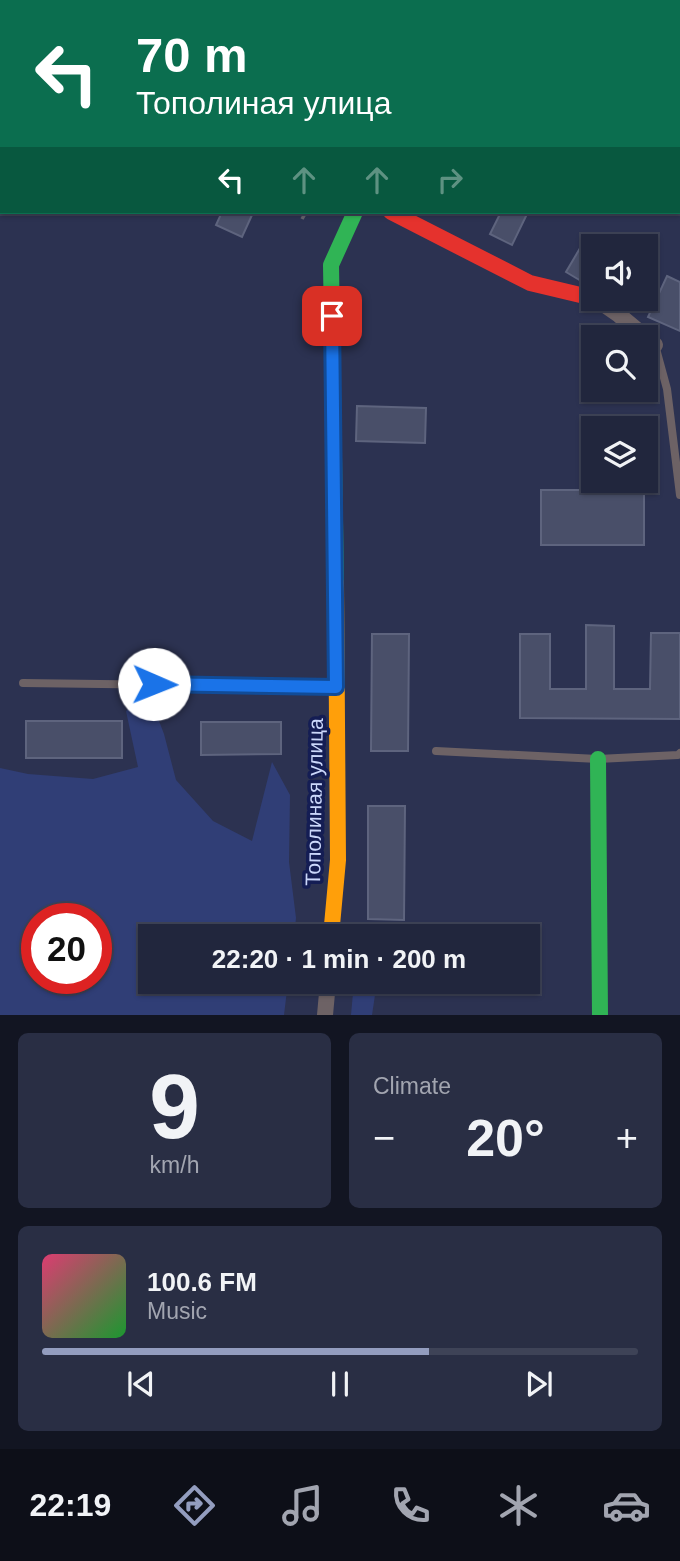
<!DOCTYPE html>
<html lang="en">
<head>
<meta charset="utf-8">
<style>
  :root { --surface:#21263d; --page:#292e44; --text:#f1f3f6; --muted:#a2a5b0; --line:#3e4357; --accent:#939dbf }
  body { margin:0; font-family:Arial,sans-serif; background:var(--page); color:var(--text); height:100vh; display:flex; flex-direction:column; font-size:26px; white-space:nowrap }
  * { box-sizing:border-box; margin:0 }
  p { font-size:23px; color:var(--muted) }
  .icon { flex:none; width:38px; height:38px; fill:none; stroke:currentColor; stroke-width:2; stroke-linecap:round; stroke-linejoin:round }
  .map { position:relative; height:1015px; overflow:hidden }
  .drawer { display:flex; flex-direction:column; gap:18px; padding:18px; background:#121522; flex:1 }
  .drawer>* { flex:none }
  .guide { position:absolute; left:0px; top:0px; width:681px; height:214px; box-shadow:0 2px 5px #0004,0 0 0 2px var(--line); background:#0b6e4f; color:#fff; overflow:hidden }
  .controls { position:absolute; left:581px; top:234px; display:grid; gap:14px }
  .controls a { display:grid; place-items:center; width:77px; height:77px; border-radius:0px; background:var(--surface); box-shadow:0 2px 5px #0004,0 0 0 2px var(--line); font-size:35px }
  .speed { position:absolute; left:21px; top:903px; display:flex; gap:14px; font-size:35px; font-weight:700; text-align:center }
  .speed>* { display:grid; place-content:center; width:91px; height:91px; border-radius:50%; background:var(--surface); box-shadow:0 2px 5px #0004,0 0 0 2px var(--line); line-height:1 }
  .speed .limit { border:10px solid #d22; background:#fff; color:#111 }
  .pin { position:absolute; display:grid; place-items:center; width:60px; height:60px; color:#fff; margin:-30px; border-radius:14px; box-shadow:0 4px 10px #0006 }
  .me { position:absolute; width:77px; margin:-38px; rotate:91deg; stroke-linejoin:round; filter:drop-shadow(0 0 5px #0008) }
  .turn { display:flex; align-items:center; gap:24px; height:147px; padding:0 21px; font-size:32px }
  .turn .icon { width:91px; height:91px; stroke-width:2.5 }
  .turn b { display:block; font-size:49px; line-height:60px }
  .lanes { display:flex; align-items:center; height:66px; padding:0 21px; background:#0003; justify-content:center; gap:35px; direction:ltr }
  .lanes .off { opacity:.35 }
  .big { font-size:52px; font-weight:600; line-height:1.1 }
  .drawer .card { flex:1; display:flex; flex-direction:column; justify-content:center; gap:10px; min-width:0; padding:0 24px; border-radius:10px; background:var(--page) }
  .drawer .dial { align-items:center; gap:0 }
  .dial b { font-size:91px; line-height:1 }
  .song { display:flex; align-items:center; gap:21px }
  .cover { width:84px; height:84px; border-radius:10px; background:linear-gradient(135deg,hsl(340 70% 55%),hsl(130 70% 35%)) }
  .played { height:7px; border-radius:4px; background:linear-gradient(90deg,var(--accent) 65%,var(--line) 65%) }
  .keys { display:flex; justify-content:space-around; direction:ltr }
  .heat { display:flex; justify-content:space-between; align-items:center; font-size:38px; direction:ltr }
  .drawer .tiles { flex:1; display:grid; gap:18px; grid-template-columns:1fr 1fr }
  .card:last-child { grid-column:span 2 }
  .trip { position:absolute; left:138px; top:924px; width:402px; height:70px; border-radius:0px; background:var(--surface); box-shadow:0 2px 5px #0004,0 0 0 2px var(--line); font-weight:600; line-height:70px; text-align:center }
  .menu { display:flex; height:112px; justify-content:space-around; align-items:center; background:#0d0f18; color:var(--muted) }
  .menu .icon { width:49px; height:49px }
  .menu .selected { color:var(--accent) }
  .menu b { font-size:32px; color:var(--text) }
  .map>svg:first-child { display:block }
  .green { fill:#303e76; fill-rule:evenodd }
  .building { fill:#494f69; stroke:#5e647e; stroke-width:2 }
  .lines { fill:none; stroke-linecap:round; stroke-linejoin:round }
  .path { stroke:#67656f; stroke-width:3.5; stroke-dasharray:5 5; stroke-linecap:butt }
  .lane { stroke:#6d6265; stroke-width:8 }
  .street { stroke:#6d6265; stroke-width:16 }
  .fast { stroke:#30b455; stroke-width:16 }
  .slow { stroke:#ff9f0a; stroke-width:16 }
  .jam { stroke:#e5322d; stroke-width:16 }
  .route-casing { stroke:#114b97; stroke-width:18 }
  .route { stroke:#1a73e8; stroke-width:12 }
  .labels { text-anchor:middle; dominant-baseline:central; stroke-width:7; stroke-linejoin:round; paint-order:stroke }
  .street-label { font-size:21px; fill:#cbd7fa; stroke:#141d54 }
</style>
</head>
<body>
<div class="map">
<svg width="680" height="1015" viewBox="0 0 680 1015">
  <rect width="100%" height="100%" fill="#2c3251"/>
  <g class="green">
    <path d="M 0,0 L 124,0 L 124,2 L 2,2 L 2,106 L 0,106 Z"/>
    <path d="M 148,692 L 164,734 L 176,780 L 213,821 L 252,841 L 272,762 L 290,795 L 289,862 L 296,918 L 294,936 L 150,936 L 150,982 L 288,982 L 284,1015 L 0,1015 L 0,768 L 28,774 L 93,779 L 138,767 L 126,711 ZM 37,919 L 96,919 L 96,978 L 37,978 Z"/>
    <path d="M 354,982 L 370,982 L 375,995 L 372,1015 L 351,1015 Z"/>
  </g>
  <g class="building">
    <path d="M 222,212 L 244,212 L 252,215 L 242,237 L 216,225 Z"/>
    <path d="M 501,212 L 528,212 L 512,245 L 490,234 Z"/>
    <path d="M 586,238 L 601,247 L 593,247 L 593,288 L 566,272 Z"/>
    <path d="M 667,276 L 680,282 L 680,331 L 648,317 Z"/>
    <path d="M 357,406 L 426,408 L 425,443 L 356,441 Z"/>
    <rect x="541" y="490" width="103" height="55"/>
    <path d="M 586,625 L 614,626 L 614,689 L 650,689 L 651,633 L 680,633 L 680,719 L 520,718 L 520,634 L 550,634 L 550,689 L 586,689 Z"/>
    <path d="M 372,634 L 409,634 L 408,751 L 371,751 Z"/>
    <rect x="26" y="721" width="96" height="37"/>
    <path d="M 201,722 L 281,722 L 281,754 L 201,755 Z"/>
    <path d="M 368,806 L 405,806 L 404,920 L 368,919 Z"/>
  </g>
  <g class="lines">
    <g class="path">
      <path d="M 406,2 L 407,0"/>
      <path d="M 302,219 L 306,212"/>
    </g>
    <g class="lane">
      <path d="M 655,345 L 667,389 L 680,495"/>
      <path d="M 23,683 L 333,687"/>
      <path d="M 436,751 L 598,759 L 678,755 L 680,753"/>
    </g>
    <g class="street">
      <path d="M 596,299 L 619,315 L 655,345"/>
      <path d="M 325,1015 L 328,982"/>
    </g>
    <g class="fast">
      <path d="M 336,583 L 331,265 L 355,212"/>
      <path d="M 598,759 L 600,1015"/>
    </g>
    <g class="slow">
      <path d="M 452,2 L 453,0"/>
      <path d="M 679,21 L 680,21"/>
      <path d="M 331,936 L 338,860 L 336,583"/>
    </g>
    <path class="jam" d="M 391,212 L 530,283 L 593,298"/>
  </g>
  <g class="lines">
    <g class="route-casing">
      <path id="route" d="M 154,684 L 336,687 L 332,316"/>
    </g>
    <use href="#route" class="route"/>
  </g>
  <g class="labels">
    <g class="street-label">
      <text transform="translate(314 802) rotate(-89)">Тополиная улица</text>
    </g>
  </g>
</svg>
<div class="controls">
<a><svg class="icon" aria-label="sound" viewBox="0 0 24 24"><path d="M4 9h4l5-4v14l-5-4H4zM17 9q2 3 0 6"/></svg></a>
<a><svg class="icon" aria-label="search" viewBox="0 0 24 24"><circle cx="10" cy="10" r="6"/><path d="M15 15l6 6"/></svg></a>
<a><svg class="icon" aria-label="layers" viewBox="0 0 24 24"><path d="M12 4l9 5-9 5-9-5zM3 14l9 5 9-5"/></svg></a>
</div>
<div class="speed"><div class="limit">20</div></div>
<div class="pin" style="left:332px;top:316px;background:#d93025"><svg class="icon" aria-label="arrive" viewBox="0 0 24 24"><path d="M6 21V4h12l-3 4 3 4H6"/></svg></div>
<svg class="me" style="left:154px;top:684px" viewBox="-20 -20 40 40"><circle r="19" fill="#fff"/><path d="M0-13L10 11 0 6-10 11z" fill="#1a73e8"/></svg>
<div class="trip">22:20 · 1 min · 200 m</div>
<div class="guide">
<div class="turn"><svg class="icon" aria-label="left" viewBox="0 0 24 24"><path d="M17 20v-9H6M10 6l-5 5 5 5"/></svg><div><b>70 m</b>Тополиная улица</div></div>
<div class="lanes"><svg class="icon" aria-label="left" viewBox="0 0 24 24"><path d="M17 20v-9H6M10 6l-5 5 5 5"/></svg><svg class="icon off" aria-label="ahead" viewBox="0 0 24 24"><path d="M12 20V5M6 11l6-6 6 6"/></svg><svg class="icon off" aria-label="ahead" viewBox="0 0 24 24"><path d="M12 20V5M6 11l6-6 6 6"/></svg><svg class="icon off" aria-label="right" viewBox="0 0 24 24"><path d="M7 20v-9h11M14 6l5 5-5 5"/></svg></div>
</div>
</div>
<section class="drawer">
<div class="tiles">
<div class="card dial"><b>9</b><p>km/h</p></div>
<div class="card"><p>Climate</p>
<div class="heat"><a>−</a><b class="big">20°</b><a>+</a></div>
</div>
<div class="card">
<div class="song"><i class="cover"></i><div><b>100.6 FM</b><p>Music</p></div></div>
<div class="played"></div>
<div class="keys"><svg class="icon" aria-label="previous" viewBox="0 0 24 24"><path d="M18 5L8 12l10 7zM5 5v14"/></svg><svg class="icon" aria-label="pause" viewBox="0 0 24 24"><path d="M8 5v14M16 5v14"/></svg><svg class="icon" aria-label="next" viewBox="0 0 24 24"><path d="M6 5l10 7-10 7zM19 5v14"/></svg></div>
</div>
</div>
</section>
<nav class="menu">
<b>22:19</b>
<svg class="icon selected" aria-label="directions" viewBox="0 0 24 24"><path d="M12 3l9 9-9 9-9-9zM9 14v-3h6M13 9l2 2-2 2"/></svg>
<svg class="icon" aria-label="music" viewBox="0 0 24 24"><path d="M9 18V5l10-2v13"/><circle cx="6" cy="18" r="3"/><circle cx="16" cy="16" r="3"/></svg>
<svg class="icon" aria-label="phone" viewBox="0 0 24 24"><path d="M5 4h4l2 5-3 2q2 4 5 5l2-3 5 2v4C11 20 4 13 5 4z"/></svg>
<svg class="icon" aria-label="climate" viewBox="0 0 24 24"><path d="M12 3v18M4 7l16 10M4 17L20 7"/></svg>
<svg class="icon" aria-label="car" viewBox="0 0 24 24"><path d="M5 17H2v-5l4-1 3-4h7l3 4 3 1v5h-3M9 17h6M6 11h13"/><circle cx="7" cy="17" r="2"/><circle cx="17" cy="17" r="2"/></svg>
</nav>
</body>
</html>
